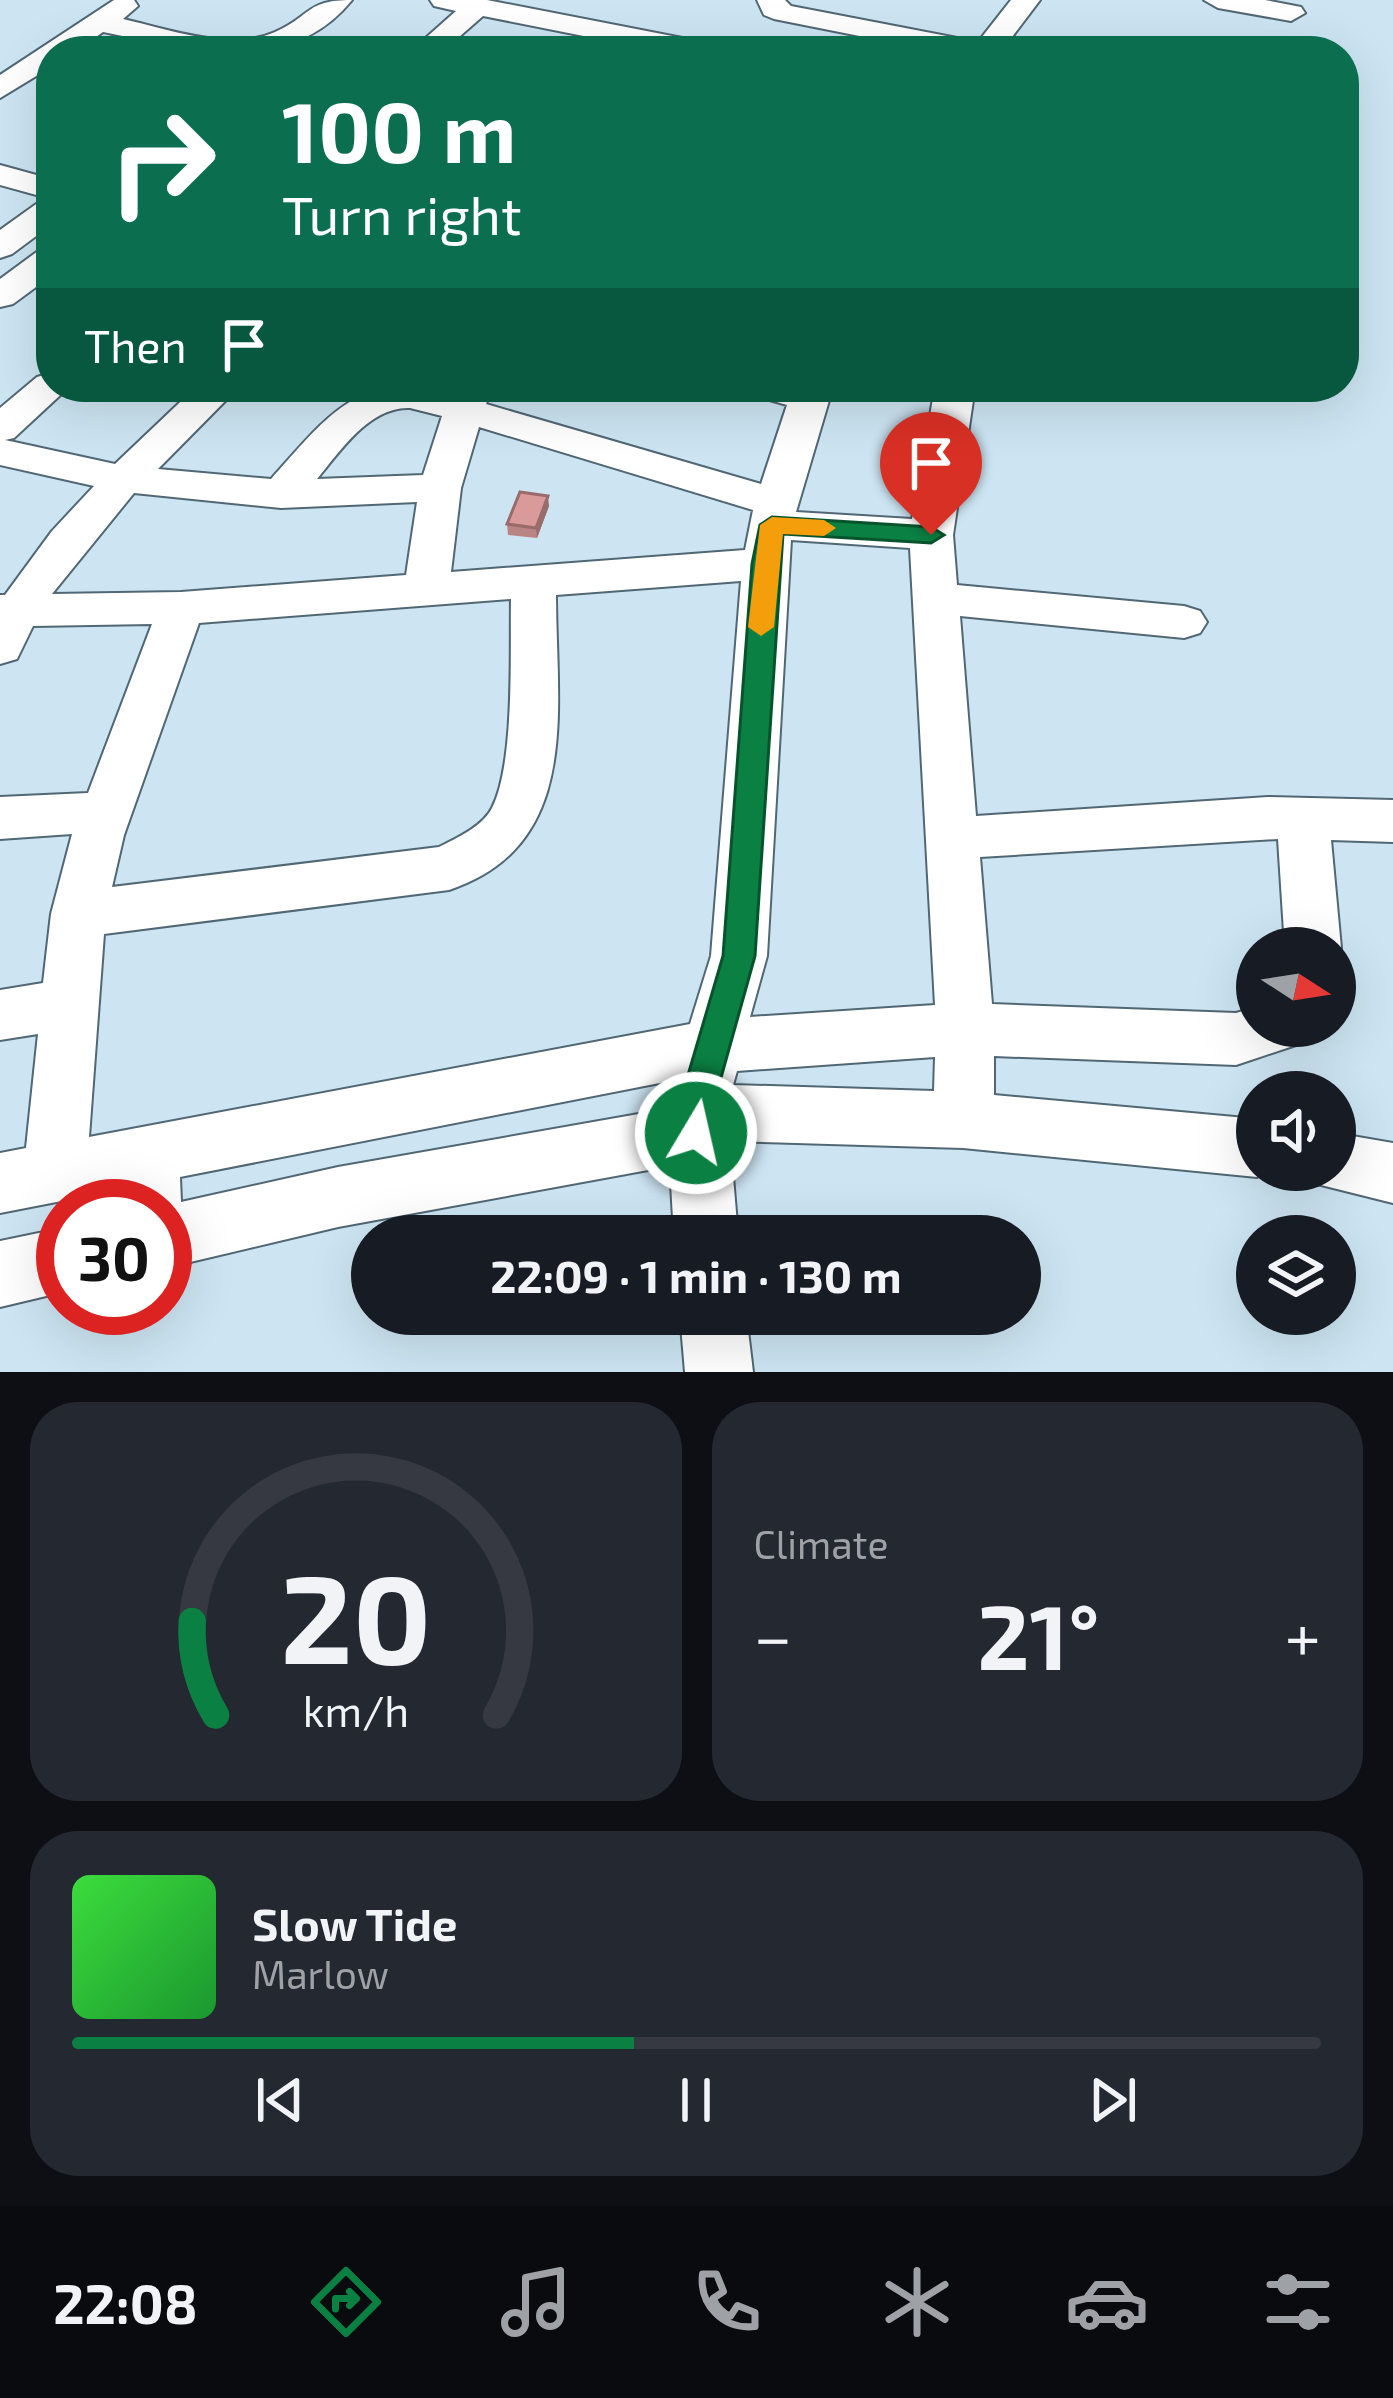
<!DOCTYPE html>
<html lang="en">
<head>
<meta charset="utf-8">
<style>
  :root { --surface:#171b24; --page:#242831; --text:#f1f3f6; --muted:#9ea1a6; --line:#363941; --accent:#0b8043 }
  body { margin:0; font-family:"Exo 2",sans-serif; background:var(--page); color:var(--text); height:100vh; display:flex; flex-direction:column; font-size:45px; white-space:nowrap }
  * { box-sizing:border-box; margin:0 }
  p { font-size:39px; color:var(--muted) }
  .icon { flex:none; width:66px; height:66px; fill:none; stroke:currentColor; stroke-width:2; stroke-linecap:round; stroke-linejoin:round }
  .map { position:relative; height:1372px; overflow:hidden }
  .drawer { display:flex; flex-direction:column; gap:30px; padding:30px; background:#0d0f14; flex:1 }
  .drawer>* { flex:none }
  .guide { position:absolute; left:36px; top:36px; width:1323px; height:366px; border-radius:48px; box-shadow:0 12px 48px #0002; background:#0b6e4f; color:#fff; overflow:hidden }
  .needle { width:78px; rotate:102deg }
  .fabs { position:absolute; left:1236px; top:927px; display:grid; gap:24px }
  .fabs a { display:grid; place-items:center; width:120px; height:120px; border-radius:50%; background:var(--surface); box-shadow:0 12px 48px #0002; font-size:60px }
  .speed { position:absolute; left:36px; top:1179px; display:flex; gap:24px; font-size:60px; font-weight:700; text-align:center }
  .speed>* { display:grid; place-content:center; width:156px; height:156px; border-radius:50%; background:var(--surface); box-shadow:0 12px 48px #0002; line-height:1 }
  .speed .limit { border:18px solid #d22; background:#fff; color:#111 }
  .pin { position:absolute; display:grid; place-items:center; width:102px; height:102px; color:#fff; margin:-123px -51px; border-radius:50% 50% 50% 0; rotate:-45deg; box-shadow:0 0 12px #0007 }
  .pin .icon { rotate:45deg }
  .me { position:absolute; width:132px; margin:-66px; rotate:9deg; stroke-linejoin:round; filter:drop-shadow(0 0 9px #0008) }
  .turn { display:flex; align-items:center; gap:42px; height:252px; padding:0 48px; font-size:54px }
  .turn .icon { width:156px; height:156px; stroke-width:2.5 }
  .turn b { display:block; font-size:84px; line-height:102px }
  .then { display:flex; align-items:center; height:114px; padding:0 48px; background:#0003; gap:24px; font-size:45px }
  .big { font-size:90px; font-weight:700; line-height:1.1 }
  .drawer .tile { flex:1; display:flex; flex-direction:column; justify-content:center; gap:18px; min-width:0; padding:0 42px; border-radius:48px; background:var(--page) }
  .drawer .dial { align-items:center; gap:0 }
  .dial svg { height:312px; overflow:visible; fill:none; stroke:var(--line); stroke-width:7; stroke-linecap:round; text-anchor:middle }
  .dial text { fill:var(--text); stroke:none }
  .song { display:flex; align-items:center; gap:36px }
  .cover { width:144px; height:144px; border-radius:18px; background:linear-gradient(135deg,hsl(120 70% 55%),hsl(130 70% 35%)) }
  .played { height:12px; border-radius:6px; background:linear-gradient(90deg,var(--accent) 45%,var(--line) 45%) }
  .keys { display:flex; justify-content:space-around; direction:ltr }
  .heat { display:flex; justify-content:space-between; align-items:center; font-size:66px; direction:ltr }
  .drawer .tiles { flex:1; display:grid; gap:30px; grid-template-columns:1fr 1fr }
  .tile:last-child { grid-column:span 2 }
  .trip { position:absolute; left:351px; top:1215px; width:690px; height:120px; border-radius:60px; background:var(--surface); box-shadow:0 12px 48px #0002; font-weight:700; line-height:120px; text-align:center }
  .dock { display:flex; height:192px; justify-content:space-around; align-items:center; background:#090b0e; color:var(--muted) }
  .dock .icon { width:84px; height:84px }
  .dock .current { color:var(--accent) }
  .dock b { font-size:54px; color:var(--text) }
  .map>svg:first-child { display:block }
  .lines { fill:none; stroke-linecap:round; stroke-linejoin:round }
  .minor-casing { stroke:#516773; stroke-width:4 }
  .minor { fill:#fff; fill-rule:evenodd }
  .wall { fill:#bb8484 }
  .shaded-wall { fill:#996c6b }
  .building { fill:#da9a99; stroke:#996c6b; stroke-width:3 }
  .route { fill:#0b8043; stroke:#07532c; stroke-width:3 }
  .slow { fill:#f59e0b }
</style>
</head>
<body>
<div class="map">
<svg width="1393" height="1372" viewBox="0 0 1393 1372">
  <rect width="100%" height="100%" fill="#cde5f3"/>
  <g class="lines">
    <g class="minor-casing">
      <g id="minor">
        <path d="M 114,0 L 134,0 L 138,6 L 123,19 C 168,29 230,52 275,32 C 312,16 305,0 352,0 C 288,79 188,49 103,32 L 76,51 L 51,51 L 51,67 L 0,98 L 0,75 Z"/>
        <path d="M 430,0 L 487,0 L 703,42 L 718,51 L 659,51 L 483,16 L 443,51 L 411,51 L 456,11 L 434,6 Z"/>
        <path d="M 757,0 L 785,0 L 791,6 L 978,42 L 1011,0 L 1040,0 L 1012,37 L 1052,45 L 1057,51 L 935,51 L 774,19 L 764,15 Z"/>
        <path d="M 1204,0 L 1265,0 L 1301,7 L 1305,13 L 1291,21 L 1218,8 Z"/>
        <path d="M 0,165 L 51,179 L 51,225 L 12,254 L 0,258 L 0,230 L 39,202 L 51,199 L 0,185 Z"/>
        <path d="M 51,248 L 51,276 L 13,304 L 0,307 L 0,279 L 38,251 Z"/>
        <path d="M 51,373 L 51,387 L 69,387 L 14,438 L 5,440 L 115,464 L 196,387 L 239,387 L 158,469 L 271,479 C 327,417 358,369 451,393 L 453,387 L 493,387 L 486,404 L 761,484 L 787,405 L 752,395 L 746,387 L 833,387 L 796,512 L 912,519 L 935,387 L 975,387 L 953,535 L 957,585 L 1184,606 L 1200,611 L 1207,622 L 1200,633 L 1184,638 L 960,616 L 976,816 L 1268,797 L 1393,800 L 1393,842 L 1331,840 L 1341,948 L 1335,960 L 1335,948 L 1285,948 L 1278,839 L 980,857 L 992,1004 L 1236,1013 L 1257,1007 L 1257,1026 L 1307,1026 L 1299,1044 L 1236,1065 L 994,1056 L 994,1095 L 1257,1119 L 1257,1170 L 1275,1170 L 1257,1177 L 963,1148 L 730,1141 L 738,1236 L 674,1236 L 670,1166 L 338,1227 L 165,1268 L 165,1206 L 118,1206 L 118,1190 L 0,1213 L 0,1153 L 26,1148 L 38,1034 L 0,1040 L 0,990 L 43,983 L 51,914 L 72,834 L 0,839 L 0,797 L 88,793 L 152,624 L 33,626 L 17,659 L 0,664 L 0,595 L 5,595 L 52,531 L 94,486 L 0,465 L 0,408 L 37,377 ZM 410,408 L 442,416 L 423,475 L 317,479 C 340,451 370,406 410,408 ZM 479,427 L 753,510 L 745,550 L 451,572 L 461,488 ZM 134,493 L 281,508 L 417,502 L 406,575 L 181,592 L 52,594 ZM 791,540 L 910,548 L 935,1005 L 750,1017 L 767,956 ZM 741,581 L 711,956 L 690,1024 L 89,1137 L 104,934 L 449,890 C 583,845 556,709 556,595 ZM 511,599 C 510,651 515,763 492,808 C 483,826 457,838 439,847 L 112,887 L 124,835 L 199,623 ZM 935,1057 L 934,1091 L 733,1085 L 737,1071 ZM 675,1080 L 667,1109 L 338,1167 L 181,1202 L 180,1177 Z"/>
        <path d="M 1335,1133 L 1393,1143 L 1393,1203 L 1313,1183 L 1307,1170 L 1335,1170 Z"/>
        <path d="M 63,1228 L 63,1292 L 0,1307 L 0,1241 Z"/>
        <path d="M 680,1314 L 746,1314 L 753,1372 L 685,1372 Z"/>
      </g>
    </g>
    <use href="#minor" class="minor"/>
  </g>
  <path class="wall" d="M 549,506 L 537,538 L 508,535 L 507,524 Z"/>
  <path class="shaded-wall" d="M 548,496 L 549,506 L 537,538 L 536,528 Z"/>
  <path class="building" d="M 520,492 L 548,496 L 536,528 L 507,524 Z"/>
  <path class="route" d="M 772,517 L 931,527 L 944,535 L 931,543 L 783,534 L 755,956 L 717,1092 L 708,1145 L 696,1150 L 684,1145 L 679,1133 L 683,1092 L 723,956 L 752,564 L 760,525 Z"/>
  <path class="slow" d="M 772,517 L 824,520 L 836,528 L 824,536 L 783,534 L 774,627 L 761,636 L 748,627 L 760,525 Z"/>
</svg>
<div class="fabs">
<a><svg class="needle" viewBox="-14 -14 28 28"><path d="M0-13l5 13h-10z" fill="#e53935"/><path d="M0 13l5-13h-10z" fill="#9ea1a6"/></svg></a>
<a><svg class="icon" aria-label="sound" viewBox="0 0 24 24"><path d="M4 9h4l5-4v14l-5-4H4zM17 9q2 3 0 6"/></svg></a>
<a><svg class="icon" aria-label="layers" viewBox="0 0 24 24"><path d="M12 4l9 5-9 5-9-5zM3 14l9 5 9-5"/></svg></a>
</div>
<div class="speed"><div class="limit">30</div></div>
<div class="pin" style="left:931px;top:535px;background:#d93025"><svg class="icon" aria-label="arrive" viewBox="0 0 24 24"><path d="M6 21V4h12l-3 4 3 4H6"/></svg></div>
<svg class="me" style="left:696px;top:1133px" viewBox="-20 -20 40 40"><circle r="17" fill="#0b8043" stroke="#fff" stroke-width="3"/><path d="M0-11L8 9 0 5-8 9z" fill="#fff"/></svg>
<div class="trip">22:09 · 1 min · 130 m</div>
<div class="guide">
<div class="turn"><svg class="icon" aria-label="right" viewBox="0 0 24 24"><path d="M7 20v-9h11M14 6l5 5-5 5"/></svg><div><b>100 m</b>Turn right</div></div>
<div class="then">Then<svg class="icon" aria-label="arrive" viewBox="0 0 24 24"><path d="M6 21V4h12l-3 4 3 4H6"/></svg></div>
</div>
</div>
<section class="drawer">
<div class="tiles">
<div class="tile dial"><svg viewBox="0 0 100 80">
<path d="M14 69A42 42 0 1 1 86 69"/>
<path d="M14 69A42 42 0 0 1 8 45" stroke="#0b8043"/>
<text x="50" y="56" font-size="32" font-weight="700">20</text>
<text x="50" y="72" font-size="11">km/h</text>
</svg></div>
<div class="tile"><p>Climate</p>
<div class="heat"><a>−</a><b class="big">21°</b><a>+</a></div>
</div>
<div class="tile">
<div class="song"><i class="cover"></i><div><b>Slow Tide</b><p>Marlow</p></div></div>
<div class="played"></div>
<div class="keys"><svg class="icon" aria-label="previous" viewBox="0 0 24 24"><path d="M18 5L8 12l10 7zM5 5v14"/></svg><svg class="icon" aria-label="pause" viewBox="0 0 24 24"><path d="M8 5v14M16 5v14"/></svg><svg class="icon" aria-label="next" viewBox="0 0 24 24"><path d="M6 5l10 7-10 7zM19 5v14"/></svg></div>
</div>
</div>
</section>
<nav class="dock">
<b>22:08</b>
<svg class="icon current" aria-label="directions" viewBox="0 0 24 24"><path d="M12 3l9 9-9 9-9-9zM9 14v-3h6M13 9l2 2-2 2"/></svg>
<svg class="icon" aria-label="music" viewBox="0 0 24 24"><path d="M9 18V5l10-2v13"/><circle cx="6" cy="18" r="3"/><circle cx="16" cy="16" r="3"/></svg>
<svg class="icon" aria-label="phone" viewBox="0 0 24 24"><path d="M5 4h4l2 5-3 2q2 4 5 5l2-3 5 2v4C11 20 4 13 5 4z"/></svg>
<svg class="icon" aria-label="climate" viewBox="0 0 24 24"><path d="M12 3v18M4 7l16 10M4 17L20 7"/></svg>
<svg class="icon" aria-label="car" viewBox="0 0 24 24"><path d="M5 17H2v-5l4-1 3-4h7l3 4 3 1v5h-3M9 17h6M6 11h13"/><circle cx="7" cy="17" r="2"/><circle cx="17" cy="17" r="2"/></svg>
<svg class="icon" aria-label="filters" viewBox="0 0 24 24"><path d="M4 7h16M4 17h16"/><circle cx="9" cy="7" r="2"/><circle cx="15" cy="17" r="2"/></svg>
</nav>
</body>
</html>
